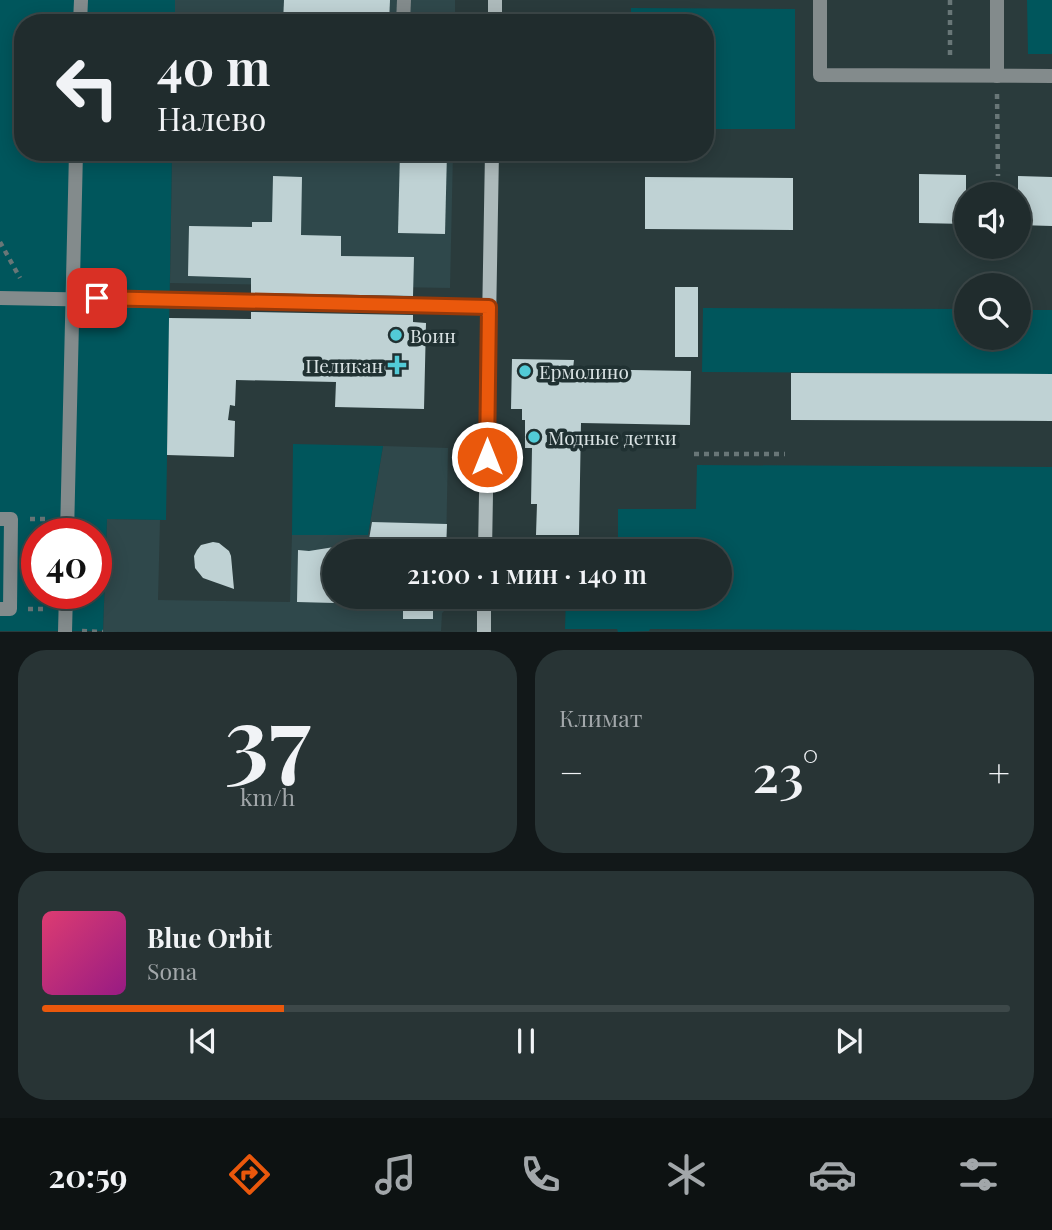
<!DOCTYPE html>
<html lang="ru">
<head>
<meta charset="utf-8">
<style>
  :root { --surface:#202c2d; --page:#283435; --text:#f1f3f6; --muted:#a2a7aa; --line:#3d4849; --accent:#ea580c }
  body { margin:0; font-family:"Playfair Display",serif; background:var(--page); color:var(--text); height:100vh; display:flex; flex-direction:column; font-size:26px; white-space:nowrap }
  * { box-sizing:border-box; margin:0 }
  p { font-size:23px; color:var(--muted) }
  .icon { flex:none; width:38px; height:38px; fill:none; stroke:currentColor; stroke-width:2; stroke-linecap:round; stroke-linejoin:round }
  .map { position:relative; height:632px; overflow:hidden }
  .side { display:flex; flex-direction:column; gap:18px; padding:18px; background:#121819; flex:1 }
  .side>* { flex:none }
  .top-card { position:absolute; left:14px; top:14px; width:700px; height:147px; border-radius:28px; box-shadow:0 4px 18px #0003,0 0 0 2px var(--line); background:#202c2d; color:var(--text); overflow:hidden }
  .buttons { position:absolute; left:954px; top:182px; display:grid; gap:14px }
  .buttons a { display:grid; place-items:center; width:77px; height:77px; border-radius:50%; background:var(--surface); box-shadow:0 4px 18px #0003,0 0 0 2px var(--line); font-size:35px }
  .speed { position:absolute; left:21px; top:518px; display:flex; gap:14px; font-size:35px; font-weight:700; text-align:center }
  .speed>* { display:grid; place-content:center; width:91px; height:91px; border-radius:50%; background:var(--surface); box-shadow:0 4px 18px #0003,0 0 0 2px var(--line); line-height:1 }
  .speed .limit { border:10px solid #d22; background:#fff; color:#111 }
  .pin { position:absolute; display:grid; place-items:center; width:60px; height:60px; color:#fff; margin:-30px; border-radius:14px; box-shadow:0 4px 10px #0006 }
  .me { position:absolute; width:77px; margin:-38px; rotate:0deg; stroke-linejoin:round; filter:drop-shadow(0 0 5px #0008) }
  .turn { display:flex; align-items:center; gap:24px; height:147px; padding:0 28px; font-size:32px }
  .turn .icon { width:91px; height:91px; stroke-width:2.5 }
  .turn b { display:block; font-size:49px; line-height:60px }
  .big { font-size:52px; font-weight:600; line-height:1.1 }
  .side .card { flex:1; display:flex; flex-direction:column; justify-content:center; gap:10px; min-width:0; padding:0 24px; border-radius:28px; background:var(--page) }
  .side .dial { align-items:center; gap:0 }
  .dial b { font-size:91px; line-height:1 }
  .song { display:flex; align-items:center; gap:21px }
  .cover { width:84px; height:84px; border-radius:10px; background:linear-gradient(135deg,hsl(340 70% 55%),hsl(310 70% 35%)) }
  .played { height:7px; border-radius:4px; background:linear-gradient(90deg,var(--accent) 25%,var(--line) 25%) }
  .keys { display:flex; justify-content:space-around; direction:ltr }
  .heat { display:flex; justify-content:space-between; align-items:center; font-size:38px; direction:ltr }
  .side .tiles { flex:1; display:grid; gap:18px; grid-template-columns:1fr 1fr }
  .card:last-child { grid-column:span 2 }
  .trip { position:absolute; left:322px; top:539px; width:410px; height:70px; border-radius:35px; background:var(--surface); box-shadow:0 4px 18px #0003,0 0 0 2px var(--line); font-weight:600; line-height:70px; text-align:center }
  .menu { display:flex; height:112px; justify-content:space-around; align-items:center; background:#0d1212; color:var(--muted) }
  .menu .icon { width:49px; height:49px }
  .menu .selected { color:var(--accent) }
  .menu b { font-size:32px; color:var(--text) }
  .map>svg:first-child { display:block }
  .built { fill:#2f484b }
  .green { fill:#00565c; fill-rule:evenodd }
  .building { fill:#bfd2d4 }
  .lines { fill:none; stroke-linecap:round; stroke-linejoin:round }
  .path { stroke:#687677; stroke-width:4.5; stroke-dasharray:5 5; stroke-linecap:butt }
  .lane { stroke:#838b8c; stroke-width:14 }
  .street { stroke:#838b8c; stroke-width:14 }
  .secondary { stroke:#adbabb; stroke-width:14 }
  .route-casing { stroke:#983908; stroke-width:18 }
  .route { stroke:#ea580c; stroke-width:12 }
  .poi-dot { fill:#52cbd7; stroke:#203132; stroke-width:2.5 }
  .labels { text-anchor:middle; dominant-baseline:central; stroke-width:7; stroke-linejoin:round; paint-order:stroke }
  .poi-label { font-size:19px; fill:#d9e2e3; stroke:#203132; text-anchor:start }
</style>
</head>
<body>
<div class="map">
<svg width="1052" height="632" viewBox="0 0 1052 632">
  <rect width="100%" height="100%" fill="#2a3b3c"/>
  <g class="built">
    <rect x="175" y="0" width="280" height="23"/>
    <path d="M 172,152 L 453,152 L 450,288 L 170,283 Z"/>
    <path d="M 383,446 L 448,448 L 446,551 L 334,551 L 334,597 L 445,597 L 445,610 L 442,613 L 441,631 L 103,632 L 107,519 L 160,520 L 158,600 L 290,602 L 292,535 L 368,535 Z"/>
  </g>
  <g class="green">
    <path d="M 0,0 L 175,0 L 175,23 L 23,23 L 23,152 L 172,152 L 166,520 L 107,519 L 103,631 L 0,631 ZM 37,534 L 96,534 L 96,593 L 37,593 Z"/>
    <path d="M 1027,0 L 1052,0 L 1052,54 L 1028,54 Z"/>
    <path d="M 631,8 L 795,9 L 795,129 L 705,129 L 705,23 L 631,23 Z"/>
    <path d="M 703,308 L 966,309 L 966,338 L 1018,338 L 1019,310 L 1052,310 L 1052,374 L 702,372 Z"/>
    <path d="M 293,444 L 383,446 L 368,535 L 292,535 Z"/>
    <path d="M 697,465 L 1052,467 L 1052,631 L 650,629 L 649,631 L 618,632 L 617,629 L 565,629 L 566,597 L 719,597 L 719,551 L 618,551 L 618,509 L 696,509 Z"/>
  </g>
  <g class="building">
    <path d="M 284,0 L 390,0 L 389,23 L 283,23 Z"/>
    <path d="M 400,152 L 447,152 L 445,234 L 398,233 Z"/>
    <path d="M 919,174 L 966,175 L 966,224 L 919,223 Z"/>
    <path d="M 273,176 L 302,177 L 301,235 L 341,236 L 341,256 L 414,257 L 413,296 L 251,293 L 251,278 L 188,276 L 189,226 L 252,227 L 252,222 L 272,222 Z"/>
    <path d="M 1018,176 L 1052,177 L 1052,226 L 1018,225 Z"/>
    <path d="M 645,177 L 793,178 L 793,230 L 645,229 Z"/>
    <rect x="675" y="287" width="23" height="70"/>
    <path d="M 251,312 L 413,315 L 413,322 L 426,323 L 424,409 L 335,407 L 336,382 L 236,380 L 235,406 L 230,405 L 228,420 L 235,421 L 234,457 L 167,455 L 169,318 L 251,319 Z"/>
    <path d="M 512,359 L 574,360 L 573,369 L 691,371 L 690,425 L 581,423 L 579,535 L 536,535 L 537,504 L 531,504 L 532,448 L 525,448 L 525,420 L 522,420 L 522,409 L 511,409 Z"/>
    <path d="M 791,373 L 1052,374 L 1052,421 L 791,420 Z"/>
    <path d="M 372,522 L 447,524 L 446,551 L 367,551 Z"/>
    <path d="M 213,542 L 219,543 L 229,551 L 231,556 L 234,589 L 203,578 L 195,568 L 194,556 L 197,550 L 201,545 Z"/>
    <path d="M 334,547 L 334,603 L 297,602 L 298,550 L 309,551 Z"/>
    <rect x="403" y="597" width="30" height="22"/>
  </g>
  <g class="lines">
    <g class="path">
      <path d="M 950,0 L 950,57"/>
      <path d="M 997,94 L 998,176"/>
      <path d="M 0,242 L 20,278"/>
      <path d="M 694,454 L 785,454"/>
      <path d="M 30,519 L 49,519"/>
      <path d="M 28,609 L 47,609"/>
      <path d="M 82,631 L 103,632"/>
    </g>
    <g class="lane">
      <path d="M 820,0 L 820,75 L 1052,76"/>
      <path d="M 80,23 L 81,0"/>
      <path d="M 403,23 L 404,0"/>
      <path d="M 997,76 L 997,0"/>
      <path d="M 0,298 L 490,307"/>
      <path d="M 67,534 L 76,152"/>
      <path d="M 65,632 L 66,593"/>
    </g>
    <path class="street" d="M 0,519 L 11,519 L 10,609 L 0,609"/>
    <g class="secondary">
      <path d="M 495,23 L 495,0"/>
      <path d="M 485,551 L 492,152"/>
      <path d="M 484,632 L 484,597"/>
    </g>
  </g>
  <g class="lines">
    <g class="route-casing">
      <path id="route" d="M 97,298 L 489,307 L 487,457"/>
    </g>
    <use href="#route" class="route"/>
  </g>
  <g class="poi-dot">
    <circle cx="396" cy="335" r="7"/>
    <path d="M393.5 354.5h7v7h7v7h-7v7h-7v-7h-7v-7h7z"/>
    <circle cx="525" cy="371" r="7"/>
    <circle cx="534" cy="437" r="7"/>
  </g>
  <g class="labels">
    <g class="poi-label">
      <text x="410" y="335">Воин</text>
      <text x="383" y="365" text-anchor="end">Пеликан</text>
      <text x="539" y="371">Ермолино</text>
      <text x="548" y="437">Модные детки</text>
    </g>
  </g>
</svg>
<div class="buttons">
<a><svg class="icon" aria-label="sound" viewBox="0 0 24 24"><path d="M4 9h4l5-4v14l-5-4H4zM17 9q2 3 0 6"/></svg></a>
<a><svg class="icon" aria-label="search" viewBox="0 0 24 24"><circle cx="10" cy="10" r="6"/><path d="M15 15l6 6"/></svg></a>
</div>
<div class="speed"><div class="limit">40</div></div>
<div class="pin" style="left:97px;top:298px;background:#d93025"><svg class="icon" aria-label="arrive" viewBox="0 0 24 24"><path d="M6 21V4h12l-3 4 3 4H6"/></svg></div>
<svg class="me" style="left:487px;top:457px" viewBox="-20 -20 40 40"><circle r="17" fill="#ea580c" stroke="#fff" stroke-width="3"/><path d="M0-11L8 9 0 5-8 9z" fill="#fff"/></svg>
<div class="trip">21:00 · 1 мин · 140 m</div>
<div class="top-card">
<div class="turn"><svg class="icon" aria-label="left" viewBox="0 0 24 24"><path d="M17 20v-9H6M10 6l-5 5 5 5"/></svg><div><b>40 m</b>Налево</div></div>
</div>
</div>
<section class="side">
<div class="tiles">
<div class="card dial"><b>37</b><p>km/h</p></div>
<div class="card"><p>Климат</p>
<div class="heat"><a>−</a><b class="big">23°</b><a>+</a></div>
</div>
<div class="card">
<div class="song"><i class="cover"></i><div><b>Blue Orbit</b><p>Sona</p></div></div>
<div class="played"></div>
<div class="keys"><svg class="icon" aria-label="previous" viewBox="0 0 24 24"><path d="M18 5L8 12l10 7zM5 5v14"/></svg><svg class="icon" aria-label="pause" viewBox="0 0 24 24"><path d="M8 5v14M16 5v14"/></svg><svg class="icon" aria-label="next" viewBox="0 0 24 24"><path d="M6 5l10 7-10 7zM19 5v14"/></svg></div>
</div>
</div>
</section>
<nav class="menu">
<b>20:59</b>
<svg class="icon selected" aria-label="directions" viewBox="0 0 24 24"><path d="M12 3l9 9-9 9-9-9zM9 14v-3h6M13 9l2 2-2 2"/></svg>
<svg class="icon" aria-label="music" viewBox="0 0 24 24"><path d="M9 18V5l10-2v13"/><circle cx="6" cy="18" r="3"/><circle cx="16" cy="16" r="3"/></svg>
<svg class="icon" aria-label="phone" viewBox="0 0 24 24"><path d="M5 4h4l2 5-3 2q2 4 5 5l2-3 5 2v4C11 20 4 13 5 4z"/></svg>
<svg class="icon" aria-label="climate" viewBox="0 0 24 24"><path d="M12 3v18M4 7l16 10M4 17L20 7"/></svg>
<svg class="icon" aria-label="car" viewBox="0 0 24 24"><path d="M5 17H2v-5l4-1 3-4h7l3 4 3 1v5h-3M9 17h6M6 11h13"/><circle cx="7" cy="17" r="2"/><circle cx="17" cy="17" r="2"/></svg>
<svg class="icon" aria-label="filters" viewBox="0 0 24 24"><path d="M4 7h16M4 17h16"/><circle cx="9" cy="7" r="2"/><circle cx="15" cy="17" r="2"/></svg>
</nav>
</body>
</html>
